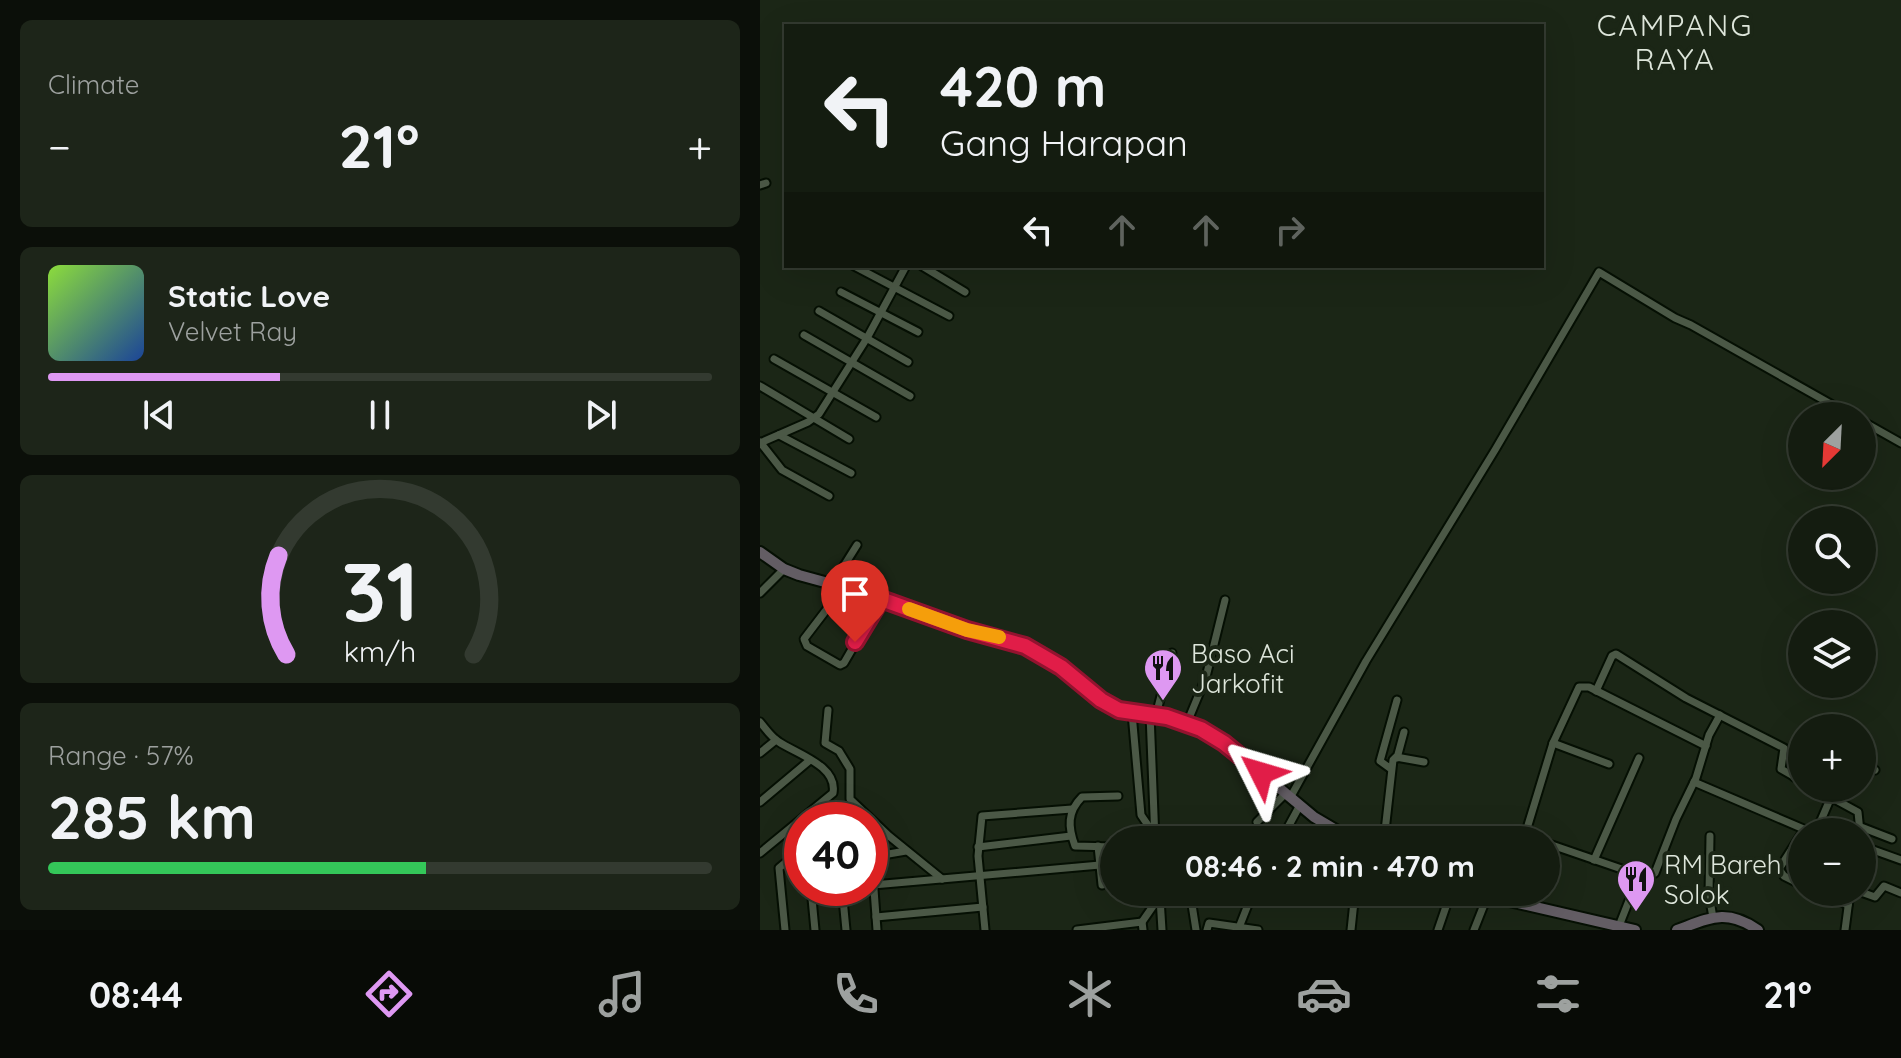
<!DOCTYPE html>
<html lang="en">
<head>
<meta charset="utf-8">
<style>
  :root { --surface:#141c10; --page:#1d2519; --text:#f1f3f6; --muted:#9da19f; --line:#333a30; --accent:#de98f2 }
  body { margin:0; font-family:Quicksand,sans-serif; background:var(--page); color:var(--text); height:100vh; display:flex; flex-direction:column; font-size:30px; white-space:nowrap }
  * { box-sizing:border-box; margin:0 }
  p { font-size:26px; color:var(--muted) }
  .icon { flex:none; width:44px; height:44px; fill:none; stroke:currentColor; stroke-width:2; stroke-linecap:round; stroke-linejoin:round }
  .map { position:relative; flex:1; overflow:hidden }
  .panel { display:flex; flex-direction:column; gap:20px; padding:20px; background:#0b0f09; width:760px }
  .panel>* { flex:none }
  .top-card { position:absolute; left:24px; top:24px; width:760px; height:244px; border-radius:0px; box-shadow:0 8px 32px #0002,0 0 0 2px var(--line); background:#141c10; color:var(--text); overflow:hidden }
  .needle { width:52px; rotate:204deg }
  .buttons { position:absolute; left:1028px; top:402px; display:grid; gap:16px }
  .buttons a { display:grid; place-items:center; width:88px; height:88px; border-radius:50%; background:var(--surface); box-shadow:0 8px 32px #0002,0 0 0 2px var(--line); font-size:40px }
  .speed { position:absolute; left:24px; top:802px; display:flex; gap:16px; font-size:40px; font-weight:700; text-align:center }
  .speed>* { display:grid; place-content:center; width:104px; height:104px; border-radius:50%; background:var(--surface); box-shadow:0 8px 32px #0002,0 0 0 2px var(--line); line-height:1 }
  .speed .limit { border:12px solid #d22; background:#fff; color:#111 }
  .pin { position:absolute; display:grid; place-items:center; width:68px; height:68px; color:#fff; margin:-82px -34px; border-radius:50% 50% 50% 0; rotate:-45deg; box-shadow:0 0 8px #0007 }
  .pin .icon { rotate:45deg }
  .me { position:absolute; width:88px; margin:-44px; rotate:310deg; stroke-linejoin:round; filter:drop-shadow(0 0 6px #0008) }
  .turn { display:flex; align-items:center; gap:28px; height:168px; padding:0 24px; font-size:36px }
  .turn .icon { width:104px; height:104px; stroke-width:2.5 }
  .turn b { display:block; font-size:56px; line-height:68px }
  .lanes { display:flex; align-items:center; height:76px; padding:0 24px; background:#0003; justify-content:center; gap:40px; direction:ltr }
  .lanes .off { opacity:.35 }
  .big { font-size:60px; font-weight:700; line-height:1.1 }
  .panel .widget { flex:1; display:flex; flex-direction:column; justify-content:center; gap:12px; min-width:0; padding:0 28px; border-radius:12px; background:var(--page) }
  .panel .dial { align-items:center; gap:0 }
  .dial svg { height:208px; overflow:visible; fill:none; stroke:var(--line); stroke-width:7; stroke-linecap:round; text-anchor:middle }
  .dial text { fill:var(--text); stroke:none }
  .song { display:flex; align-items:center; gap:24px }
  .cover { width:96px; height:96px; border-radius:12px; background:linear-gradient(135deg,hsl(90 70% 55%),hsl(220 70% 35%)) }
  .played { height:8px; border-radius:4px; background:linear-gradient(90deg,var(--accent) 35%,var(--line) 35%) }
  .keys { display:flex; justify-content:space-around; direction:ltr }
  .heat { display:flex; justify-content:space-between; align-items:center; font-size:44px; direction:ltr }
  .charge { height:12px; border-radius:6px; background:linear-gradient(90deg,#34c759 57%,var(--line) 0) }
  .trip { position:absolute; left:340px; top:826px; width:460px; height:80px; border-radius:40px; background:var(--surface); box-shadow:0 8px 32px #0002,0 0 0 2px var(--line); font-weight:700; line-height:80px; text-align:center }
  .tabs { display:flex; height:128px; justify-content:space-around; align-items:center; background:#080b06; color:var(--muted) }
  .tabs .icon { width:56px; height:56px }
  .tabs .active { color:var(--accent) }
  .tabs b { font-size:36px; color:var(--text) }
  main { display:flex; flex:1; min-height:0 }
  .map>svg:first-child { display:block }
  .lines { fill:none; stroke-linecap:round; stroke-linejoin:round }
  .street-casing { stroke:#050f03; stroke-width:11 }
  .secondary-casing { stroke:#050f03; stroke-width:14 }
  .street { stroke:#4b5846; stroke-width:7 }
  .secondary { stroke:#635d64; stroke-width:10 }
  .route-casing { stroke:#92132f; stroke-width:20 }
  .route { stroke:#e11d48; stroke-width:14 }
  .slow { stroke:#f59e0b; stroke-width:14 }
  .labels { text-anchor:middle; dominant-baseline:central; stroke-width:8; stroke-linejoin:round; paint-order:stroke }
  .poi-label { font-size:26px; fill:#dee6db; stroke:#1b2616; text-anchor:start }
  .quarter-label { font-size:30px; letter-spacing:2px; fill:#dee6db; stroke:#1b2616 }
</style>
</head>
<body>
<main>
<section class="panel">
<div class="widget"><p>Climate</p>
<div class="heat"><a>−</a><b class="big">21°</b><a>+</a></div>
</div>
<div class="widget">
<div class="song"><i class="cover"></i><div><b>Static Love</b><p>Velvet Ray</p></div></div>
<div class="played"></div>
<div class="keys"><svg class="icon" aria-label="previous" viewBox="0 0 24 24"><path d="M18 5L8 12l10 7zM5 5v14"/></svg><svg class="icon" aria-label="pause" viewBox="0 0 24 24"><path d="M8 5v14M16 5v14"/></svg><svg class="icon" aria-label="next" viewBox="0 0 24 24"><path d="M6 5l10 7-10 7zM19 5v14"/></svg></div>
</div>
<div class="widget dial"><svg viewBox="0 0 100 80">
<path d="M14 69A42 42 0 1 1 86 69"/>
<path d="M14 69A42 42 0 0 1 11 31" stroke="#de98f2"/>
<text x="50" y="56" font-size="32" font-weight="700">31</text>
<text x="50" y="72" font-size="11">km/h</text>
</svg></div>
<div class="widget"><p>Range · 57%</p><b class="big">285 km</b><div class="charge"></div></div>
</section>
<div class="map">
<svg width="1141" height="930" viewBox="0 0 1141 930">
  <rect width="100%" height="100%" fill="#1b2616"/>
  <g class="lines">
    <g class="street-casing">
      <g id="street">
        <path d="M 0,185 L 6,183"/>
        <path d="M 94,266 L 189,316"/>
        <path d="M 162,266 L 205,292"/>
        <path d="M 81,292 L 158,332"/>
        <path d="M 59,311 L 148,362"/>
        <path d="M 44,335 L 150,396"/>
        <path d="M 14,359 L 116,417"/>
        <path d="M 0,386 L 89,439"/>
        <path d="M 1102,421 L 1141,443"/>
        <path d="M 19,435 L 91,473"/>
        <path d="M 0,442 L 22,470 L 69,496"/>
        <path d="M 0,443 L 48,422 L 59,414 L 107,338 L 146,266"/>
        <path d="M 72,585 L 97,545"/>
        <path d="M 83,588 L 44,639 L 47,646 L 80,665 L 84,663 L 121,599"/>
        <path d="M 0,593 L 24,569"/>
        <path d="M 836,691 L 852,656 L 856,654 L 926,698 L 1024,748 L 1021,769 L 1042,781"/>
        <path d="M 68,710 L 65,743 L 79,751 L 90,769 L 90,799 L 129,836 L 182,879"/>
        <path d="M 372,713 L 381,815 L 394,834"/>
        <path d="M 390,714 L 395,840"/>
        <path d="M 396,715 L 412,653"/>
        <path d="M 0,722 C 6,729 11,737 19,742 C 37,754 78,766 73,793 L 0,853"/>
        <path d="M 427,723 L 446,677 L 465,600"/>
        <path d="M 1041,734 L 1042,735"/>
        <path d="M 793,743 L 849,764"/>
        <path d="M 0,753 L 16,740"/>
        <path d="M 637,758 L 644,732"/>
        <path d="M 1102,764 L 1115,770"/>
        <path d="M 631,769 L 620,761 L 637,700"/>
        <path d="M 1034,777 L 1042,755"/>
        <path d="M 934,782 L 1046,830"/>
        <path d="M 1054,788 L 1098,812 L 1100,832"/>
        <path d="M 530,798 L 606,661 L 735,450 L 839,272 L 915,318 L 931,325 L 1092,416"/>
        <path d="M 0,802 L 50,760"/>
        <path d="M 83,820 L 100,810"/>
        <path d="M 497,822 L 525,794"/>
        <path d="M 1101,827 L 1132,839"/>
        <path d="M 1045,831 L 1059,825 L 1071,797"/>
        <path d="M 1042,833 L 1019,869 L 1024,876 L 1042,885"/>
        <path d="M 110,835 L 117,930"/>
        <path d="M 765,835 L 793,743 L 819,687 L 829,687 L 946,746"/>
        <path d="M 950,836 L 949,894 L 953,918"/>
        <path d="M 473,840 L 474,838"/>
        <path d="M 521,840 L 540,805"/>
        <path d="M 624,840 L 633,760 L 636,757 L 664,762"/>
        <path d="M 748,840 L 748,834 L 760,833 L 778,840"/>
        <path d="M 786,843 L 879,875"/>
        <path d="M 338,846 L 342,885"/>
        <path d="M 1102,846 L 1141,860"/>
        <path d="M 218,847 L 311,836"/>
        <path d="M 354,847 L 315,846 C 308,827 307,812 322,797 L 358,796"/>
        <path d="M 111,857 L 146,851"/>
        <path d="M 834,860 L 879,758"/>
        <path d="M 113,885 L 340,865"/>
        <path d="M 51,888 L 55,930"/>
        <path d="M 82,888 L 86,930"/>
        <path d="M 430,892 L 436,930"/>
        <path d="M 536,892 L 552,895"/>
        <path d="M 1058,892 L 1088,905"/>
        <path d="M 1101,892 L 1115,897 L 1124,886 L 1141,893"/>
        <path d="M 400,898 L 402,930"/>
        <path d="M 116,917 L 223,907"/>
        <path d="M 859,926 L 879,875 L 887,877 L 895,873 L 916,819 L 936,778 L 949,735 L 960,715"/>
        <path d="M 25,930 L 19,868 L 42,849"/>
        <path d="M 225,930 L 218,856 L 222,816 L 312,809"/>
        <path d="M 317,930 L 382,922"/>
        <path d="M 383,930 L 382,922 L 400,896"/>
        <path d="M 447,930 L 449,923 L 498,930"/>
        <path d="M 478,930 L 493,892"/>
        <path d="M 591,930 L 595,892"/>
        <path d="M 678,930 L 691,892"/>
        <path d="M 714,930 L 727,897"/>
        <path d="M 1085,930 L 1090,892"/>
      </g>
    </g>
    <g class="secondary-casing">
      <g id="secondary">
        <path d="M 0,552 L 24,569 L 39,575 L 105,593 L 207,630 L 265,646 L 301,667 L 341,700 L 359,710 L 396,715 L 441,729 L 482,757 L 554,817 L 593,840"/>
        <path d="M 710,892 L 875,930"/>
        <path d="M 917,930 C 950,918 966,908 998,930"/>
      </g>
    </g>
    <use href="#street" class="street"/>
    <use href="#secondary" class="secondary"/>
  </g>
  <g class="lines">
    <g class="route-casing">
      <path id="route" d="M 95,642 L 121,599 L 207,630 L 265,646 L 301,667 L 341,700 L 359,710 L 407,717 L 441,729 L 464,743 L 501,773"/>
    </g>
    <use href="#route" class="route"/>
    <path class="slow" d="M 149,609 L 207,630 L 239,637"/>
  </g>
  <defs>
    <g id="restaurant-pin" transform="scale(2)"><path d="M0 17L-7.5 6A9.5 9.5 0 1 1 7.5 6Z" fill="#de98f2" stroke="#1b2616"/><path d="M-5-6h1v4h1v-4h1v4h1v-4h1v5L-1.5 .5V6h-2V.5L-5-1ZM5-6V6H3V1.5H1.5Q1.5-4 5-6Z" fill="#111"/></g>
  </defs>
  <g fill-rule="evenodd">
    <use href="#restaurant-pin" x="403" y="668"/>
    <use href="#restaurant-pin" x="876" y="879"/>
  </g>
  <g class="labels">
    <g class="poi-label">
      <text x="431" y="653">Baso Aci<tspan x="431" dy="30">Jarkofit</tspan></text>
      <text x="904" y="864">RM Bareh<tspan x="904" dy="30">Solok</tspan></text>
    </g>
    <g class="quarter-label">
      <text x="915" y="25">CAMPANG<tspan x="915" dy="34">RAYA</tspan></text>
    </g>
  </g>
</svg>
<div class="buttons">
<a><svg class="needle" viewBox="-14 -14 28 28"><path d="M0-13l5 13h-10z" fill="#e53935"/><path d="M0 13l5-13h-10z" fill="#9da19f"/></svg></a>
<a><svg class="icon" aria-label="search" viewBox="0 0 24 24"><circle cx="10" cy="10" r="6"/><path d="M15 15l6 6"/></svg></a>
<a><svg class="icon" aria-label="layers" viewBox="0 0 24 24"><path d="M12 4l9 5-9 5-9-5zM3 14l9 5 9-5"/></svg></a>
<a>+</a>
<a>−</a>
</div>
<div class="speed"><div class="limit">40</div></div>
<div class="pin" style="left:95px;top:642px;background:#d93025"><svg class="icon" aria-label="arrive" viewBox="0 0 24 24"><path d="M6 21V4h12l-3 4 3 4H6"/></svg></div>
<svg class="me" style="left:501px;top:773px" viewBox="-20 -20 40 40"><path d="M0-17L14 15 0 8-14 15z" fill="#e11d48" stroke="#fff" stroke-width="4"/></svg>
<div class="trip">08:46 · 2 min · 470 m</div>
<div class="top-card">
<div class="turn"><svg class="icon" aria-label="left" viewBox="0 0 24 24"><path d="M17 20v-9H6M10 6l-5 5 5 5"/></svg><div><b>420 m</b>Gang Harapan</div></div>
<div class="lanes"><svg class="icon" aria-label="left" viewBox="0 0 24 24"><path d="M17 20v-9H6M10 6l-5 5 5 5"/></svg><svg class="icon off" aria-label="ahead" viewBox="0 0 24 24"><path d="M12 20V5M6 11l6-6 6 6"/></svg><svg class="icon off" aria-label="ahead" viewBox="0 0 24 24"><path d="M12 20V5M6 11l6-6 6 6"/></svg><svg class="icon off" aria-label="right" viewBox="0 0 24 24"><path d="M7 20v-9h11M14 6l5 5-5 5"/></svg></div>
</div>
</div>
</main>
<nav class="tabs">
<b>08:44</b>
<svg class="icon active" aria-label="directions" viewBox="0 0 24 24"><path d="M12 3l9 9-9 9-9-9zM9 14v-3h6M13 9l2 2-2 2"/></svg>
<svg class="icon" aria-label="music" viewBox="0 0 24 24"><path d="M9 18V5l10-2v13"/><circle cx="6" cy="18" r="3"/><circle cx="16" cy="16" r="3"/></svg>
<svg class="icon" aria-label="phone" viewBox="0 0 24 24"><path d="M5 4h4l2 5-3 2q2 4 5 5l2-3 5 2v4C11 20 4 13 5 4z"/></svg>
<svg class="icon" aria-label="climate" viewBox="0 0 24 24"><path d="M12 3v18M4 7l16 10M4 17L20 7"/></svg>
<svg class="icon" aria-label="car" viewBox="0 0 24 24"><path d="M5 17H2v-5l4-1 3-4h7l3 4 3 1v5h-3M9 17h6M6 11h13"/><circle cx="7" cy="17" r="2"/><circle cx="17" cy="17" r="2"/></svg>
<svg class="icon" aria-label="filters" viewBox="0 0 24 24"><path d="M4 7h16M4 17h16"/><circle cx="9" cy="7" r="2"/><circle cx="15" cy="17" r="2"/></svg>
<b>21°</b>
</nav>
</body>
</html>
